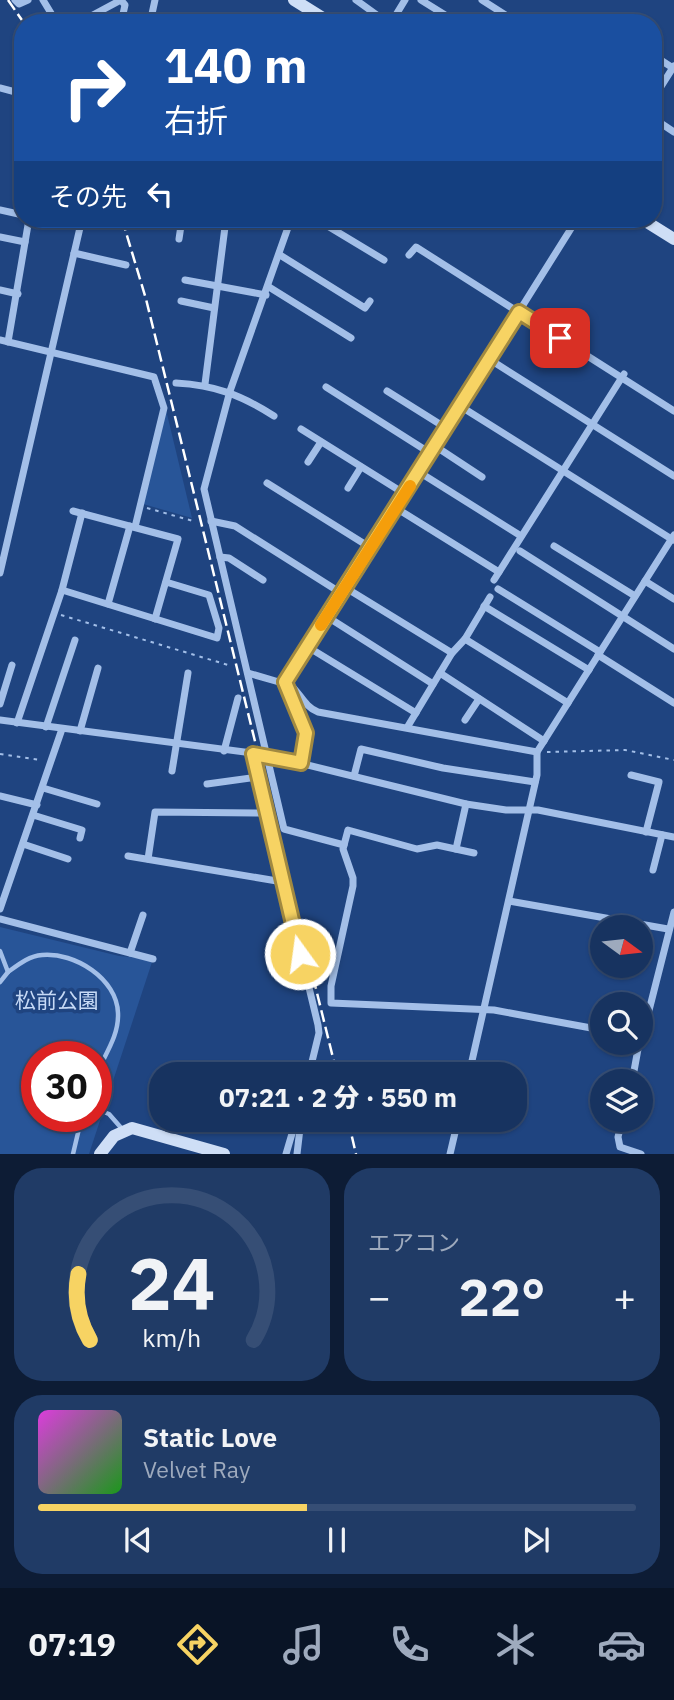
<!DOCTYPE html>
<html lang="ja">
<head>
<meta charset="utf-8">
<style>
  :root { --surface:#173360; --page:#203b66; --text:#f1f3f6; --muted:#9eaabd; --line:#364e75; --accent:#f7d363 }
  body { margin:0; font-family:"IBM Plex Sans","Noto Sans JP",sans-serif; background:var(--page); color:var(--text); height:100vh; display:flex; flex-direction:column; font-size:26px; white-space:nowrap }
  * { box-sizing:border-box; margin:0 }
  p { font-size:23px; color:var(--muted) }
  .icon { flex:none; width:38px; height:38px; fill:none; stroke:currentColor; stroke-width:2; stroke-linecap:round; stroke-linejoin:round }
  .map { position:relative; height:1154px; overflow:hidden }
  .sheet { display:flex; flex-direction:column; gap:14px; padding:14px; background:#0d1c35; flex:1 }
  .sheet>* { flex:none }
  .banner { position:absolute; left:14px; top:14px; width:648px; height:214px; border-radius:28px; box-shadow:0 2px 5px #0004,0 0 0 2px var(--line); background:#1a4fa0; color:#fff; overflow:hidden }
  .needle { width:46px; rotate:105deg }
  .controls { position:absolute; left:590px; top:915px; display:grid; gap:14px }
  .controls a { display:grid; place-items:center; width:63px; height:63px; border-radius:50%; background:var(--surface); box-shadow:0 2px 5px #0004,0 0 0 2px var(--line); font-size:35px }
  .speed { position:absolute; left:21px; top:1041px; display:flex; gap:14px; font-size:35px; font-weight:700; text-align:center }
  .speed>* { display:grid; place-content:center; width:91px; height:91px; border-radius:50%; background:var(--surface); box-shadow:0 2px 5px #0004,0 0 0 2px var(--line); line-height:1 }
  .speed .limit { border:10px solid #d22; background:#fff; color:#111 }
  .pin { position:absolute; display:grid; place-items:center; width:60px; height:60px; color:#fff; margin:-30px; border-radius:14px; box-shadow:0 4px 10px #0006 }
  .me { position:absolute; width:77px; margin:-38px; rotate:346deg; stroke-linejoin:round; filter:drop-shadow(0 0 5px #0008) }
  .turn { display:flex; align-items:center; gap:24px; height:147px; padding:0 35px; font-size:32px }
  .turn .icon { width:91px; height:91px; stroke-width:2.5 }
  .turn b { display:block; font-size:49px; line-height:60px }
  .then { display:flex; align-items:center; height:66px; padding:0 35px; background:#0003; gap:14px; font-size:26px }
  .big { font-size:52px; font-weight:800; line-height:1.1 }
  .sheet .widget { flex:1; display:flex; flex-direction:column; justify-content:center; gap:10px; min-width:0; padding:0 24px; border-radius:28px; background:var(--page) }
  .sheet .dial { align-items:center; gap:0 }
  .dial svg { height:182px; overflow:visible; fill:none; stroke:var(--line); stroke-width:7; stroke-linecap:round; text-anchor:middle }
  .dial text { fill:var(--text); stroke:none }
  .song { display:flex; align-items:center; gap:21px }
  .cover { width:84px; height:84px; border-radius:10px; background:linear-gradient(135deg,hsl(300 70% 55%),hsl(120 70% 35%)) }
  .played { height:7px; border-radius:4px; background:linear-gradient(90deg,var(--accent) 45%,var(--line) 45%) }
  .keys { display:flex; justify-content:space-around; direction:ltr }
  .heat { display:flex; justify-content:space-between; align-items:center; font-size:38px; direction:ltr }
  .sheet .tiles { flex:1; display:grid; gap:14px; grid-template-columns:1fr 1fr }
  .widget:last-child { grid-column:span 2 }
  .trip { position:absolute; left:149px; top:1062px; width:378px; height:70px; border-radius:28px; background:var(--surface); box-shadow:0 2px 5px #0004,0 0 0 2px var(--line); font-weight:800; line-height:70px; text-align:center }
  .tab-bar { display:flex; height:112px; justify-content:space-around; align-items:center; background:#091426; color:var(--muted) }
  .tab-bar .icon { width:49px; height:49px }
  .tab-bar .current { color:var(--accent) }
  .tab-bar b { font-size:32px; color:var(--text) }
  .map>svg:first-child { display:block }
  .green { fill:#285598; fill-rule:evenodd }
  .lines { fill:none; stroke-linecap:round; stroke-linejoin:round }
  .path { stroke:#a3bfe8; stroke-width:2; stroke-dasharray:3.5 5; stroke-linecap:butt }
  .lane { stroke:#a3bfe8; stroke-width:4.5 }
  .street { stroke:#a3bfe8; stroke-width:7 }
  .secondary { stroke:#cedef6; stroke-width:12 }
  .rail { stroke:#fff; stroke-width:2.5; stroke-dasharray:12 5; stroke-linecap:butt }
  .route-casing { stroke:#a18940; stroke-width:18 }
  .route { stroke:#f7d363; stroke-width:12 }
  .slow { stroke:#f59e0b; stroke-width:12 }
  .labels { text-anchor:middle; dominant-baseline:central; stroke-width:7; stroke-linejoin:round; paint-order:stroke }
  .park-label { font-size:21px; fill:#c7daf6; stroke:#1f4480 }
</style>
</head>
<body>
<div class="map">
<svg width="674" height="1154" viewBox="0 0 674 1154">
  <rect width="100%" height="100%" fill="#1f4480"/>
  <g class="green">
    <path d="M 166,410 L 192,518 L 143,504 Z"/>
    <path d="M 0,927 L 119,956 L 153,959 L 89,1154 L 0,1154 ZM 37,1057 L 96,1057 L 96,1116 L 37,1116 Z"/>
  </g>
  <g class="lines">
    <g class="path">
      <path d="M 147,508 L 193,521"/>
      <path d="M 61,615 L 228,665"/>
      <path d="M 547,752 L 625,750 L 674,760"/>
      <path d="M 0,754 L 40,760"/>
    </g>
    <g class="lane">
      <path d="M 0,951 L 8,972 C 19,964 29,956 42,955 C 75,952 117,979 118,1013 C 119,1036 105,1054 96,1075"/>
      <path d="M 0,982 L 8,972"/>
      <path d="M 96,1109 L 109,1114 L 123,1130"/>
      <path d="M 73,1154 L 82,1116"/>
    </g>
    <g class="street">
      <path d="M 15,0 L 19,4 L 28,0"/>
      <path d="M 43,0 L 57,23"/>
      <path d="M 356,0 L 388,23"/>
      <path d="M 421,0 L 458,23"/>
      <path d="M 482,0 L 518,23"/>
      <path d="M 78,23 L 121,0 L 125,5 L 121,23"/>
      <path d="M 150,23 L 155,0"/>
      <path d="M 391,23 L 405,0"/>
      <path d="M 653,55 L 673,68"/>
      <path d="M 0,88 L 23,94"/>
      <path d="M 653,99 L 674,66"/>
      <path d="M 653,118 L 674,132"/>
      <path d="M 0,210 L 23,215"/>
      <path d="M 291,219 L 230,391 L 204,489 L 284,829 L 344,845"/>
      <path d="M 316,219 L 384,260"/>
      <path d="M 182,221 L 225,227"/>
      <path d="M 0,237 L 25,242"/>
      <path d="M 179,239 L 182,219"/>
      <path d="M 74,253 L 126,265"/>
      <path d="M 280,255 L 365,308 L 370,301"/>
      <path d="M 409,255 L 416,247 L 674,411"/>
      <path d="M 185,280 L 266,295"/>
      <path d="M 269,287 L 351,338"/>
      <path d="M 0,290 L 18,294"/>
      <path d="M 181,301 L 214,308"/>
      <path d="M 0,340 L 154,377 L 164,408 L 135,527"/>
      <path d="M 8,342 L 29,219"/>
      <path d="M 489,359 L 674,476"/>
      <path d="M 176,383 C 215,385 241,395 274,416"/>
      <path d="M 205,384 L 226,219"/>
      <path d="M 326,387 L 430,453"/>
      <path d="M 387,391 L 446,428"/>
      <path d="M 460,406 L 673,540"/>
      <path d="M 301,429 L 405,494"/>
      <path d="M 435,446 L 482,477"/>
      <path d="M 308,462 L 321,442"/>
      <path d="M 419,472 L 521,536"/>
      <path d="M 267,483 L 371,548"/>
      <path d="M 348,488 L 361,467"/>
      <path d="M 396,508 L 499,572"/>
      <path d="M 73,511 L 178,539 L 155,619"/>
      <path d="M 211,521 L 235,526 L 341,593"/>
      <path d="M 554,546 L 635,596"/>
      <path d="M 520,551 L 674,649"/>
      <path d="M 220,557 L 229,558 L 263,580"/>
      <path d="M 0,573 L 82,219"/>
      <path d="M 494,580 L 624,374"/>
      <path d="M 645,581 L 674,599"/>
      <path d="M 346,588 L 452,653"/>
      <path d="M 498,589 L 600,652"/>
      <path d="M 62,590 L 217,638 L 219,628 L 209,595 L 166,582"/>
      <path d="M 108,604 L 130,526"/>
      <path d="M 484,606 L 589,670"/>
      <path d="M 326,616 L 433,684"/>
      <path d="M 465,639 L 490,597"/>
      <path d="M 308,647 L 416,713"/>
      <path d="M 598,655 L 674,703"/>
      <path d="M 248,673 L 279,682 L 289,678 L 577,219"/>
      <path d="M 440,673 L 544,741"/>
      <path d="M 286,681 C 300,691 303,706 318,712 L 537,752"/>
      <path d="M 285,682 L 306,733 L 301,763"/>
      <path d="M 0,704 L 12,665"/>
      <path d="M 0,720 L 267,755 L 466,804 L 506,810 L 538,810 L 674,837"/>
      <path d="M 465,720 L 479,699"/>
      <path d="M 17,723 L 62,590 L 82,513"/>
      <path d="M 408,726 L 452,653 L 465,639 L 568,703"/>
      <path d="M 46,727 L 75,640"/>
      <path d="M 80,731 L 98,668"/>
      <path d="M 224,751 L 238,698"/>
      <path d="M 253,754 L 318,1025 L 319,1033 L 309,1074"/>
      <path d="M 172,771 L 188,673"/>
      <path d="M 631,775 L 659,782 L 646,832"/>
      <path d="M 354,776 L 361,749 L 443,768 L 535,782"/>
      <path d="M 207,784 L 258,777"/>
      <path d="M 43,788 L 97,804"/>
      <path d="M 0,796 L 37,805"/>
      <path d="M 33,815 L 82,830 L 80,838"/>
      <path d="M 23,844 L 68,859"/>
      <path d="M 456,849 L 466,804"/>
      <path d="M 474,853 L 437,845 L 417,849 L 348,830 L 343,849 L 353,878 L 353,886 L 331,986 L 331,1003 L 494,1010 L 602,1030"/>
      <path d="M 128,856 L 283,882"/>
      <path d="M 148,859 L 155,812 L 265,813"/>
      <path d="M 653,870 L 662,835"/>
      <path d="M 509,901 L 668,929"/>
      <path d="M 0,909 L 62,729"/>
      <path d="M 0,919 L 153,959"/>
      <path d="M 130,953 L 143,915"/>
      <path d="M 642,1038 L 674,912"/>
      <path d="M 469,1074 L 537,775 L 537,752 L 674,535"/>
      <path d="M 632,1082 L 640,1038"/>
      <path d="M 622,1120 L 618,1137 L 620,1147 L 641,1154"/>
      <path d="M 286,1154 L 296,1120"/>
      <path d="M 297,1154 L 301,1120"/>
      <path d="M 450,1154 L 458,1120"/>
    </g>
    <g class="secondary">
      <path d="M 294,0 L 331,23"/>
      <path d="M 642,219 L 674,239"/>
      <path d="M 100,1154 L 114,1136 L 132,1128 L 224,1154"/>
    </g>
    <g class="rail">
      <path d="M 8,0 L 24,23"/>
      <path d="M 122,219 L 146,299 L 337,1074"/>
      <path d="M 348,1120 L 356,1154"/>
    </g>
  </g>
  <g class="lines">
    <g class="route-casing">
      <path id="route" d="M 300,954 L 253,754 L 301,763 L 306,733 L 285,682 L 519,312 L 560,338"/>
    </g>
    <use href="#route" class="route"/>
    <path class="slow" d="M 321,625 L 410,486"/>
  </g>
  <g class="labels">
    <g class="park-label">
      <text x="57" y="1000">松前公園</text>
    </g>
  </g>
</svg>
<div class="controls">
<a><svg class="needle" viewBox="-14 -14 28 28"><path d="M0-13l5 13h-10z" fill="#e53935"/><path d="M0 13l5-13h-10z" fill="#9eaabd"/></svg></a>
<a><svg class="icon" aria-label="search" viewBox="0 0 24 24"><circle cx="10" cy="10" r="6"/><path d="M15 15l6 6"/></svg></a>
<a><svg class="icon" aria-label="layers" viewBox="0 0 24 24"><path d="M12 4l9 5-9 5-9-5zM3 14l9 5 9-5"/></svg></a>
</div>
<div class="speed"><div class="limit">30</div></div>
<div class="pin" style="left:560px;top:338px;background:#d93025"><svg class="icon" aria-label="arrive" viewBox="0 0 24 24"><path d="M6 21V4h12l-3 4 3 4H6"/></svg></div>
<svg class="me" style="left:300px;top:954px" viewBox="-20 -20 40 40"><circle r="17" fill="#f7d363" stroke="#fff" stroke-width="3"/><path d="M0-11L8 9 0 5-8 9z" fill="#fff"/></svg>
<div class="trip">07:21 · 2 分 · 550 m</div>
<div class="banner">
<div class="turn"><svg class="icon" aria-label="right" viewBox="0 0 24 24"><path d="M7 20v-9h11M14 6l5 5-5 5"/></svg><div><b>140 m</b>右折</div></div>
<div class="then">その先<svg class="icon" aria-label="left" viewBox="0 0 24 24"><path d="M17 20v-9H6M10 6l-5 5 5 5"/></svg></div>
</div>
</div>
<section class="sheet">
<div class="tiles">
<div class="widget dial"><svg viewBox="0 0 100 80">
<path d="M14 69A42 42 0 1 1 86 69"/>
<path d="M14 69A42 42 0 0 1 9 40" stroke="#f7d363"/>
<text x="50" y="56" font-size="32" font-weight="700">24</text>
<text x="50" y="72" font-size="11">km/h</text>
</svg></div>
<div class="widget"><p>エアコン</p>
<div class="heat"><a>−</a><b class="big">22°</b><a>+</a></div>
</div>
<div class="widget">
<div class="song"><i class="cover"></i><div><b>Static Love</b><p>Velvet Ray</p></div></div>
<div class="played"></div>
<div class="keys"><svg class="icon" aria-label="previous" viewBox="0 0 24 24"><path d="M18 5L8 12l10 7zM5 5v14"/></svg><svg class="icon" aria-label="pause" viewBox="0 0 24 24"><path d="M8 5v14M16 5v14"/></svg><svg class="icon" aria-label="next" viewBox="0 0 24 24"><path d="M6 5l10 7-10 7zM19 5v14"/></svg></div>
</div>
</div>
</section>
<nav class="tab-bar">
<b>07:19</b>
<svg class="icon current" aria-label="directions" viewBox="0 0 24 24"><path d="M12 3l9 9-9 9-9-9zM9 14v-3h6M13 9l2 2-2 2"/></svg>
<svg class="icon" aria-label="music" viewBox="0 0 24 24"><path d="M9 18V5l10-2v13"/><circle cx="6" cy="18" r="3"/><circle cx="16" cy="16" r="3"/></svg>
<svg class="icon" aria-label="phone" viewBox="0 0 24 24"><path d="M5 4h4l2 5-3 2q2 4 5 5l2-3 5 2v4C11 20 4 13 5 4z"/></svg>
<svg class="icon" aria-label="climate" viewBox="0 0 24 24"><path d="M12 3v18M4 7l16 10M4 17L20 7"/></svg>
<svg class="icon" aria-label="car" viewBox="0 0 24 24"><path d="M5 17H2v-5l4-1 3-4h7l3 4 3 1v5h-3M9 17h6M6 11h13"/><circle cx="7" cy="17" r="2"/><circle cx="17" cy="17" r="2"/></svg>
</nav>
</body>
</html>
